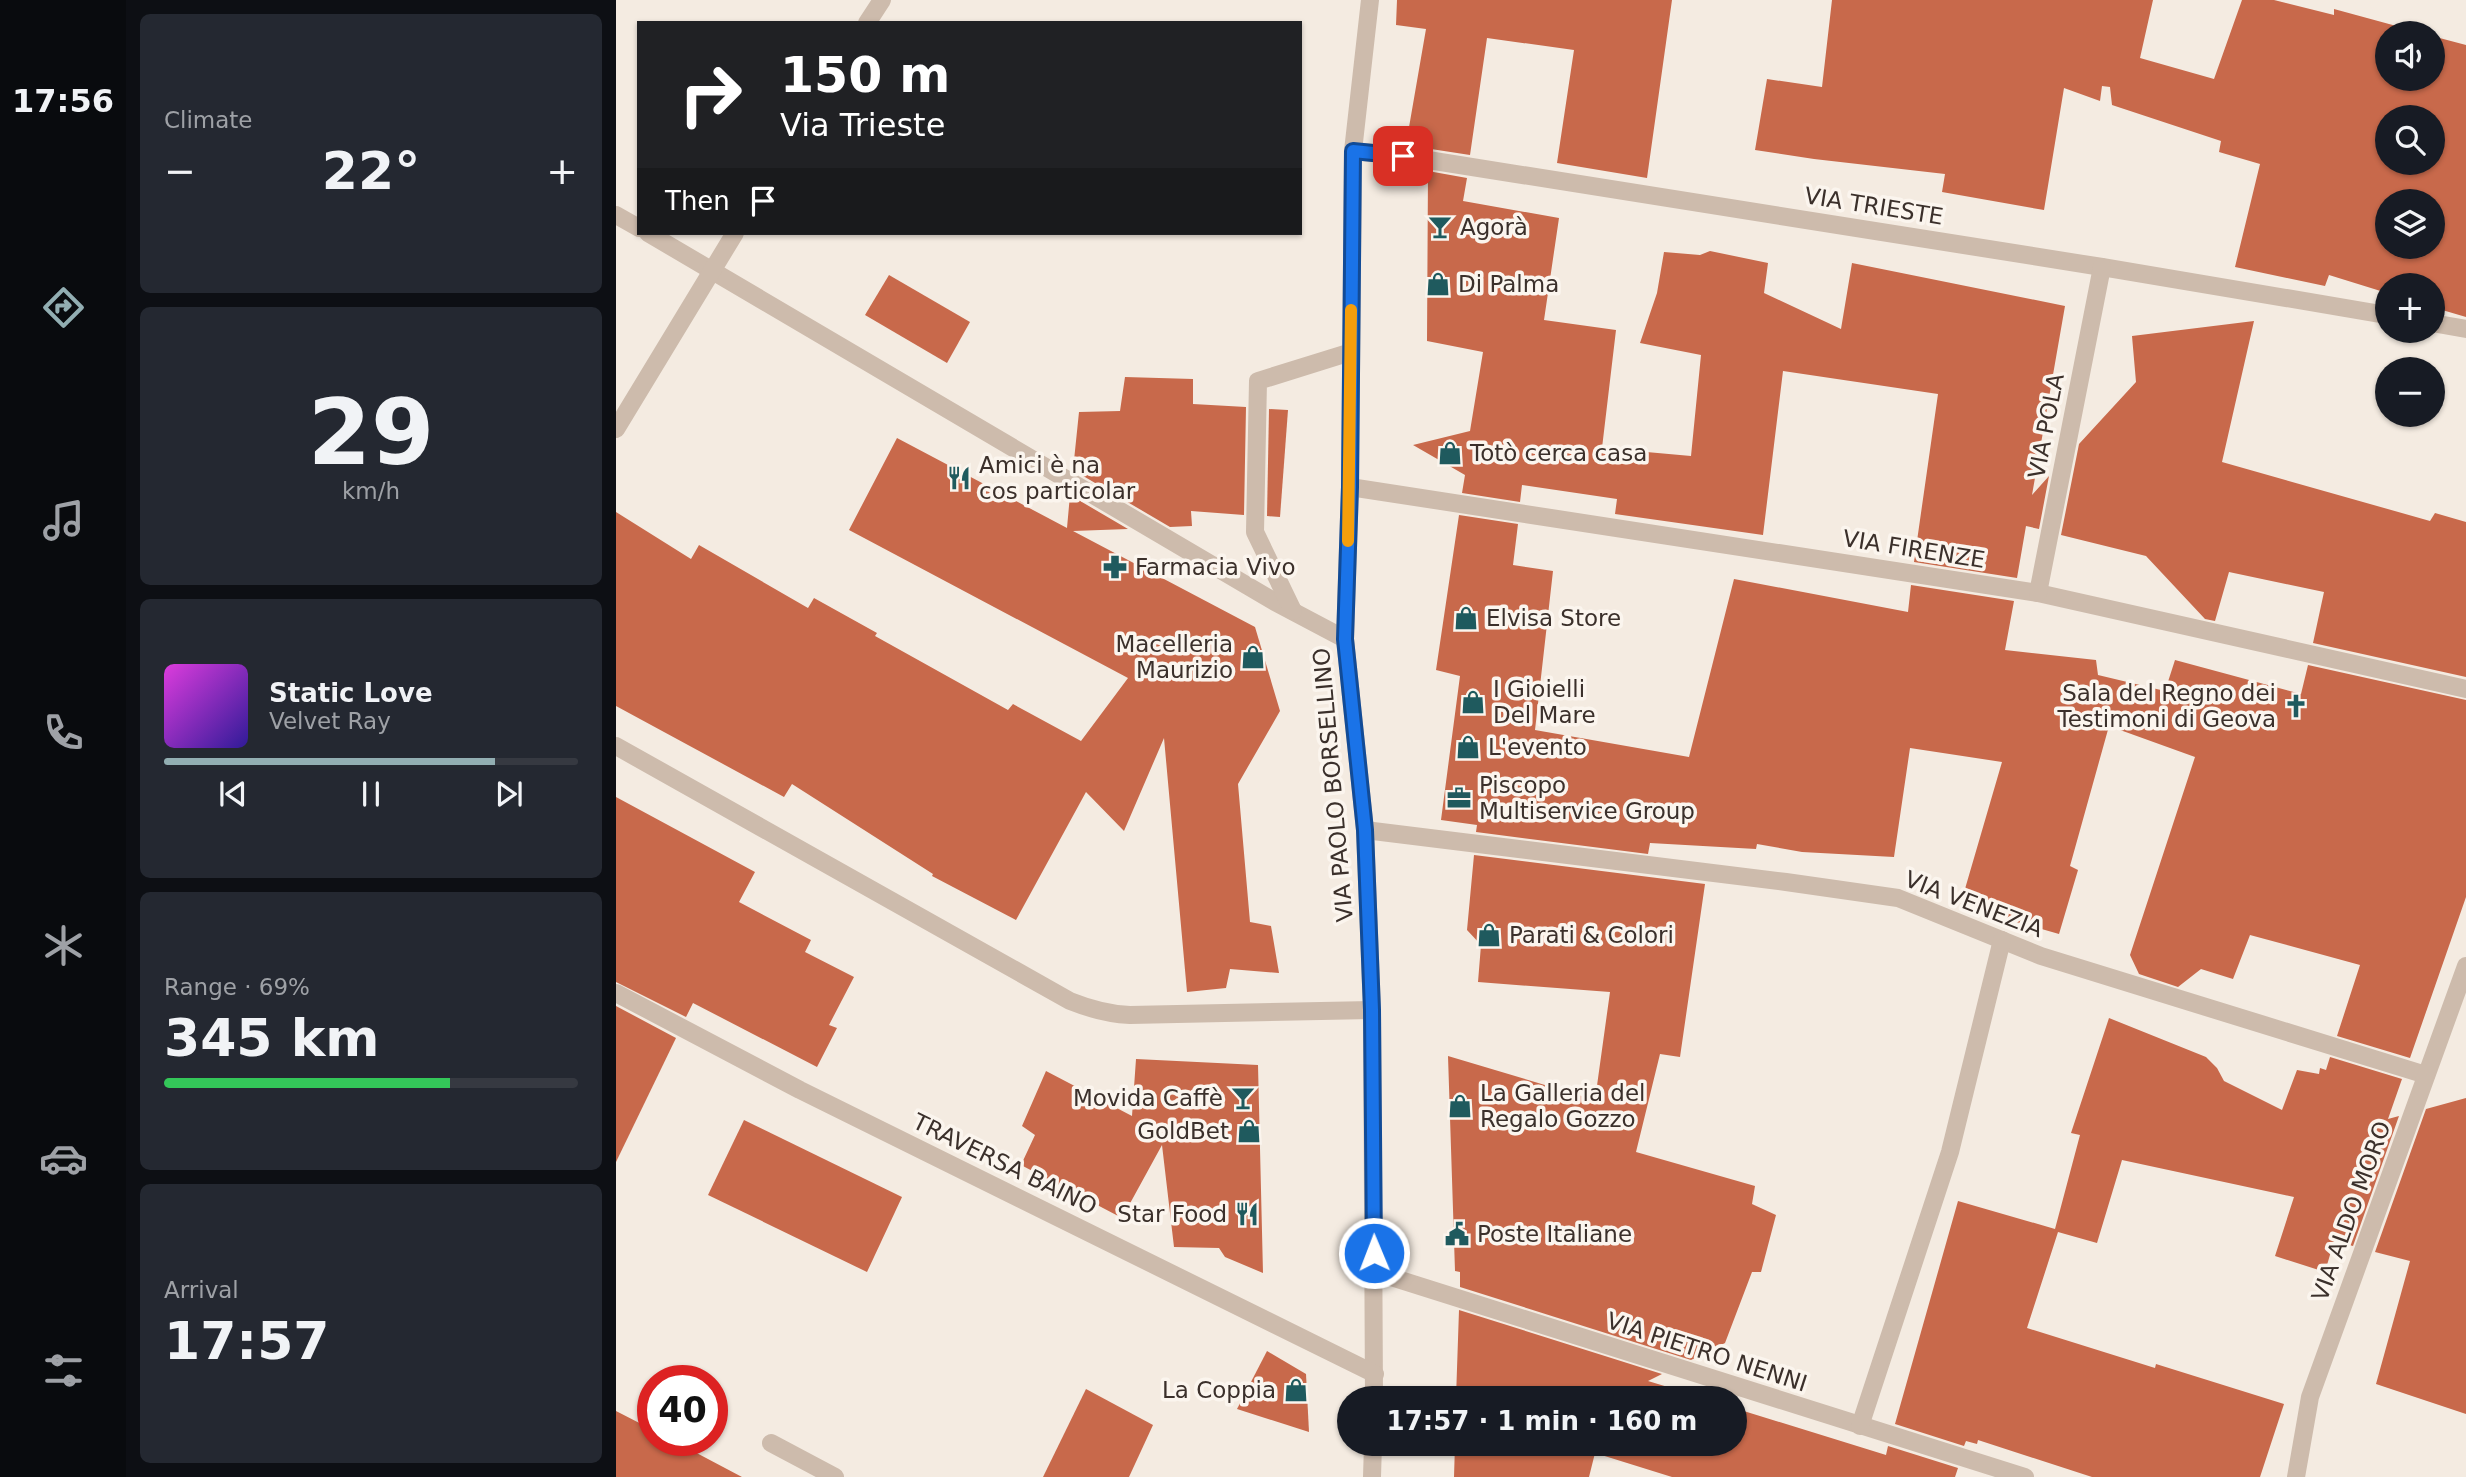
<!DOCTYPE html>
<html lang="en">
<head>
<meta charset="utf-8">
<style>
  :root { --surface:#171b24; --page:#242831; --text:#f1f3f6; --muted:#9ea1a6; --line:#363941; --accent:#92aeb2 }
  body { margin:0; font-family:"DejaVu Sans",sans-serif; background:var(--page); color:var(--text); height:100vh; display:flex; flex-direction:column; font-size:26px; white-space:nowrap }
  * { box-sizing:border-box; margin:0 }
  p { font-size:23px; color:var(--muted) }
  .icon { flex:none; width:38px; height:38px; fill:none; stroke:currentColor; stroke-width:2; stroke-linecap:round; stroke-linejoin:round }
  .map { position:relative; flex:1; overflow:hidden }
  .details { display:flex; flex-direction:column; gap:14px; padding:14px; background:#0d0f14; width:490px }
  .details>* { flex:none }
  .guide { position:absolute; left:21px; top:21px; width:665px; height:214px; border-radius:0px; box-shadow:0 2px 5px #0004; background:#202124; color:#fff; overflow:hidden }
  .tools { position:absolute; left:1759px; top:21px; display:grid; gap:14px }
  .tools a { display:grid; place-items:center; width:70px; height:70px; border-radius:50%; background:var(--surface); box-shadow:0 2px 5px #0004; font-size:35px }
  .speed { position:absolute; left:21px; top:1365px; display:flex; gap:14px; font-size:35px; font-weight:700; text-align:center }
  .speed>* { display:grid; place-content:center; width:91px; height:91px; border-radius:50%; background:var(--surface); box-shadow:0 2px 5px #0004; line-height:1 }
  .speed .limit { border:10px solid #d22; background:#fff; color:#111 }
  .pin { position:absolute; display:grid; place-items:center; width:60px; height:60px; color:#fff; margin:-30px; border-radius:14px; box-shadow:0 4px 10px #0006 }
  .me { position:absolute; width:77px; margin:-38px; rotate:359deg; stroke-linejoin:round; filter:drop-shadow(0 0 5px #0008) }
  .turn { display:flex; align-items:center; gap:24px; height:147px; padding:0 28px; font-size:32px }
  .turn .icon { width:91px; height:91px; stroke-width:2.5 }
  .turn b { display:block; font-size:49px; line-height:60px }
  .then { display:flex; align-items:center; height:66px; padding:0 28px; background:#0003; gap:14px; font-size:26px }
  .big { font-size:52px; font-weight:800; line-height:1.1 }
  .details .widget { flex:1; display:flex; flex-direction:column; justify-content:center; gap:10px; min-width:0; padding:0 24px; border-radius:10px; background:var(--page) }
  .details .dial { align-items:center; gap:0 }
  .dial b { font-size:91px; line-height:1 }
  .song { display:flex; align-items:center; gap:21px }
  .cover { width:84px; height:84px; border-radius:10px; background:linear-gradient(135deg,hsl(300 70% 55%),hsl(250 70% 35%)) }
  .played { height:7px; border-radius:4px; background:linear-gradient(90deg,var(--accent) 80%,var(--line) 80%) }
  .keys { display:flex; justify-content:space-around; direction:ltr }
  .heat { display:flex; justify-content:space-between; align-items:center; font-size:38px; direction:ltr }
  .charge { height:10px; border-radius:5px; background:linear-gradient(90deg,#34c759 69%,var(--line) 0) }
  .trip { position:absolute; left:721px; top:1386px; width:410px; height:70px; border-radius:35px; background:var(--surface); box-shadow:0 2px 5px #0004; font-weight:800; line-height:70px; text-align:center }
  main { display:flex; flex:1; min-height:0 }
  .dock { display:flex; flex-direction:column; width:126px; justify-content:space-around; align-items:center; background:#090b0e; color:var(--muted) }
  .dock .icon { width:49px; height:49px }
  .dock .selected { color:var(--accent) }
  .dock b { font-size:32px; color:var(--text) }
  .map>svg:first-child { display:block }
  .building { fill:#c8694b; fill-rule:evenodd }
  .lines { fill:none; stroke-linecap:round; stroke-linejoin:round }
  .minor { stroke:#cdbbac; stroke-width:18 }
  .route-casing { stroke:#114b97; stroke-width:18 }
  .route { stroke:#1a73e8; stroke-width:12 }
  .slow { stroke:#f59e0b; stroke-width:12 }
  .labels { text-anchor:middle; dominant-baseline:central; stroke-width:7; stroke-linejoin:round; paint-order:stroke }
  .street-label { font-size:23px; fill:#3b302b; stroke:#fbf5ee }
  .poi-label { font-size:23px; fill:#3b302b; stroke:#fbf5ee; text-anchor:start }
</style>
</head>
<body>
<main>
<nav class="dock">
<b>17:56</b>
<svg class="icon selected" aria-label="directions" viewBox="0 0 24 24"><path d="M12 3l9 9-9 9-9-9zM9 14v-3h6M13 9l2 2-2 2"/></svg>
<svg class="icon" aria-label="music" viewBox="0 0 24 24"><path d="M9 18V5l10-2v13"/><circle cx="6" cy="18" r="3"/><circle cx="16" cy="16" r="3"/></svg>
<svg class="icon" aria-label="phone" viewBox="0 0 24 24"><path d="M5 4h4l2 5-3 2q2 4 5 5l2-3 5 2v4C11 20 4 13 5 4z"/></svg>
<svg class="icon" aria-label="climate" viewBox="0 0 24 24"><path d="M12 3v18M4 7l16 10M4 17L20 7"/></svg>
<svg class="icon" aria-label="car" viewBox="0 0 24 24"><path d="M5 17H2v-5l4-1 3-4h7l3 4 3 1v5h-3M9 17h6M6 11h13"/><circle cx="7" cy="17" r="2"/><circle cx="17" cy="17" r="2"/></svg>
<svg class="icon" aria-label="filters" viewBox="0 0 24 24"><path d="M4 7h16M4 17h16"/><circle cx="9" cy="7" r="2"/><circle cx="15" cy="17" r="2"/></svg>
</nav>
<section class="details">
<div class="widget"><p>Climate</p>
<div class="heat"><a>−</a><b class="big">22°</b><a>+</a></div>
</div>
<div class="widget dial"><b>29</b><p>km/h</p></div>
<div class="widget">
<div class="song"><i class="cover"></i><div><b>Static Love</b><p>Velvet Ray</p></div></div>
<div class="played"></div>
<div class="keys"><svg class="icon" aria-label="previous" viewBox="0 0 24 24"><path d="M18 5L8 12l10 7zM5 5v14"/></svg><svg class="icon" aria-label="pause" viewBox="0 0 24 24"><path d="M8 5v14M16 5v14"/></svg><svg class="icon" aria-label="next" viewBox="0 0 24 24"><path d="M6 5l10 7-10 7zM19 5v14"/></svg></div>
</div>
<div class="widget"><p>Range · 69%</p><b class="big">345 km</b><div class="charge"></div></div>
<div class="widget"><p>Arrival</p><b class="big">17:57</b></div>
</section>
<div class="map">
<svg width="1850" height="1477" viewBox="0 0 1850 1477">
  <rect width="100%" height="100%" fill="#f4ebe1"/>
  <g class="building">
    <path d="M 781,0 L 1056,0 L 1031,178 L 941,163 L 958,50 L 871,38 L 854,155 L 802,147 L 792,133 L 810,29 L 780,25 Z"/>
    <path d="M 1216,0 L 1537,0 L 1524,58 L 1598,79 L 1626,0 L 1658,0 L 1718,15 L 1718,9 L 1806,33 L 1771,33 L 1771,79 L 1816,79 L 1816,36 L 1850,45 L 1850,317 L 1816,307 L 1816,285 L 1771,285 L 1771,293 L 1713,275 L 1709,286 L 1619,267 L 1644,164 L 1603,152 L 1605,141 L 1496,105 L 1494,87 L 1486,86 L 1484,101 L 1448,88 L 1428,210 L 1326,192 L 1329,174 L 1198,159 L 1139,150 L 1151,79 L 1206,87 ZM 1771,117 L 1816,117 L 1816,163 L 1771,163 ZM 1771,201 L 1816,201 L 1816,247 L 1771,247 Z"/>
    <path d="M 812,171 L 851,178 L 847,201 L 943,218 L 928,320 L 1000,330 L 986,448 L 1075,456 L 1085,355 L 1024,343 L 1041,293 L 1048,252 L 1084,255 L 1094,251 L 1152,263 L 1148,293 L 1225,329 L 1236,263 L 1449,306 L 1416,495 L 1433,476 L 1423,529 L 1410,526 L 1401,578 L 1298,562 L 1322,394 L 1167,371 L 1147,535 L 999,514 L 1001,499 L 906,485 L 904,502 L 846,493 L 849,475 L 797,445 L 854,431 L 867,352 L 811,341 Z"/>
    <path d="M 273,275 L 354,322 L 331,363 L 249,315 Z"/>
    <path d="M 1638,321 L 1606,462 L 1814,521 L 1819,513 L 1850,522 L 1850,677 L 1697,643 L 1708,592 L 1613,572 L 1599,621 L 1589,619 L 1530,556 L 1445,535 L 1463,444 L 1520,382 L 1516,336 Z"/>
    <path d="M 509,377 L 577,379 L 577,404 L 630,407 L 628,515 L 575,511 L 576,526 L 554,527 L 457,470 L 463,412 L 504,411 Z"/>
    <path d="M 653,409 L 672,410 L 664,517 L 651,516 Z"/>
    <path d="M 281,438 L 451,528 L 454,495 L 512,529 L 457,531 L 639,627 L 664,711 L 622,784 L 634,922 L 655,926 L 663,973 L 614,969 L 610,988 L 571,992 L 548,738 L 508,831 L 470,792 L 400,920 L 316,876 L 317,874 L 176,784 L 168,797 L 0,706 L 0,512 L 75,559 L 83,545 L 192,608 L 198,598 L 261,633 L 259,636 L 392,710 L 397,704 L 465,741 L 512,678 L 233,530 Z"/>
    <path d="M 843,515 L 902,524 L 897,565 L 937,571 L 919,730 L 1073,757 L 1118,579 L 1292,612 L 1295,585 L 1398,601 L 1389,650 L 1480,660 L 1482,675 L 1549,691 L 1559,660 L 1685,694 L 1692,665 L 1850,700 L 1850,897 L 1794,1058 L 1721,1036 L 1744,965 L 1634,935 L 1617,979 L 1585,969 L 1562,987 L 1523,974 L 1514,955 L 1579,757 L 1493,726 L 1454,866 L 1462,870 L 1443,934 L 1344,906 L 1386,762 L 1294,748 L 1278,857 L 1186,852 L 1141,844 L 1140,849 L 1034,843 L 1032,854 L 860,832 L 861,825 L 825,820 L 844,676 L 820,670 Z"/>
    <path d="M 0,797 L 139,872 L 123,902 L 195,940 L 189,952 L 238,977 L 213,1025 L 221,1028 L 201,1067 L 77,1003 L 70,1017 L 0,982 Z"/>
    <path d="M 858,855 L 1089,884 L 1064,1057 L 1044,1054 L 1020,1152 L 1139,1186 L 1136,1204 L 1160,1215 L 1145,1272 L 1136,1272 L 1109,1343 L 1075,1360 L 844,1287 L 844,1272 L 839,1271 L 832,1056 L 979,1100 L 994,992 L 862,982 L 865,945 L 851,930 Z"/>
    <path d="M 0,1006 L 60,1038 L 0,1162 Z"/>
    <path d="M 1493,1018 L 1590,1057 L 1601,1068 L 1608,1081 L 1666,1110 L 1681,1070 L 1703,1074 L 1704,1068 L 1710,1070 L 1714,1057 L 1786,1079 L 1772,1119 L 1783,1116 L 1737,1246 L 1718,1241 L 1709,1272 L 1659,1256 L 1678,1197 L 1506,1160 L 1481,1243 L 1442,1232 L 1411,1328 L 1539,1368 L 1540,1364 L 1668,1404 L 1644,1477 L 1476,1477 L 1362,1440 L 1361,1444 L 1350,1441 L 1348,1446 L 1279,1424 L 1342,1201 L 1439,1229 L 1464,1135 L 1455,1133 Z"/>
    <path d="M 520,1059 L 642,1065 L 647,1273 L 609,1257 L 603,1248 L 558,1247 L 546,1145 L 506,1218 L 405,1165 L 419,1135 L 406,1126 L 430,1071 L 516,1116 Z"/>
    <path d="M 1850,1098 L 1850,1414 L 1760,1384 L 1794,1261 L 1759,1252 L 1810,1109 Z"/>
    <path d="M 128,1120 L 286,1197 L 251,1272 L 92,1195 Z"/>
    <path d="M 843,1310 L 1046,1374 L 1032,1381 L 1088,1398 L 840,1398 Z"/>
    <path d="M 651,1351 L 690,1374 L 693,1432 L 621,1409 Z"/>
    <path d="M 470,1389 L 537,1425 L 513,1477 L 427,1477 Z"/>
    <path d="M 1118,1408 L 1270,1455 L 1272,1446 L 1342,1468 L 1339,1477 L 1056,1477 L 979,1453 L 973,1477 L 838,1477 L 839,1444 L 1118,1444 Z"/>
    <path d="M 0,1411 L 37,1430 L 37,1440 L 56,1440 L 126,1477 L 0,1477 Z"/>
  </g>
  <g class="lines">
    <g class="minor">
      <path d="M 754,0 L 737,151 L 734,487 L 729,639 L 749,830 L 756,1010 L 758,1398"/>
      <path d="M 251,23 L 266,0"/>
      <path d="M 737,151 L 787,156 L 1486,267 L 1771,315"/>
      <path d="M 0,215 L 23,228"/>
      <path d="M 32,233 L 659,602 L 729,639"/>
      <path d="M 1816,323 L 1850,329"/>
      <path d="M 0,429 L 119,233"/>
      <path d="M 734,487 L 1422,593 L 1850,689"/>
      <path d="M 1422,593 L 1486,267"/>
      <path d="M 677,611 L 639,532 L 642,381 L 735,352"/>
      <path d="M 0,746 L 454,1001 C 474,1009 492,1014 514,1015 L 756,1010"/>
      <path d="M 749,830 L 1170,882 L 1282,898 L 1425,956 L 1810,1075"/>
      <path d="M 0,993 L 184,1090 L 759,1374"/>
      <path d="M 759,1272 L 1409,1477"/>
      <path d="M 1244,1426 L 1334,1152 L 1386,940"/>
      <path d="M 155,1443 L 219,1477"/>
      <path d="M 756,1477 L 757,1444"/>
      <path d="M 1680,1477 L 1694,1397 L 1850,966"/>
    </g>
  </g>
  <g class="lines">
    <g class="route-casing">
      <path id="route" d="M 758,1253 L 756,1010 L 749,830 L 729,639 L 734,487 L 737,151 L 787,156"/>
    </g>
    <use href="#route" class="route"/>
    <path class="slow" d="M 732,541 L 735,310"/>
  </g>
  <defs>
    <g id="bar-bare" transform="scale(1.89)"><path d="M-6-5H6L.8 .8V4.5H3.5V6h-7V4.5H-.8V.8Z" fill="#1f5a5e" stroke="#fbf5ee" stroke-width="2.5" paint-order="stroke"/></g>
    <g id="shop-bare" transform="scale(1.89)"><path d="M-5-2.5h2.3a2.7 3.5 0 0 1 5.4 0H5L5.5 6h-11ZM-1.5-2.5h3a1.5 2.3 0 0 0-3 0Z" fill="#1f5a5e" stroke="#fbf5ee" stroke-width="2.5" paint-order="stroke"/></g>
    <g id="restaurant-bare" transform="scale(1.89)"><path d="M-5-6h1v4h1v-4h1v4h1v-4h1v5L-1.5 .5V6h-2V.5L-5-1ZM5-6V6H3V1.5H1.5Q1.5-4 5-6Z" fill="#1f5a5e" stroke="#fbf5ee" stroke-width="2.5" paint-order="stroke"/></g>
    <g id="pharmacy-bare" transform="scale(1.89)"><path d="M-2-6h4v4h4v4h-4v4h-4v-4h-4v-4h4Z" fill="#1f5a5e" stroke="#fbf5ee" stroke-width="2.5" paint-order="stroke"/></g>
    <g id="church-bare" transform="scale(1.89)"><path d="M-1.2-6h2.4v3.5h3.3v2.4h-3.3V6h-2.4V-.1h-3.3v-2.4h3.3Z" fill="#1f5a5e" stroke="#fbf5ee" stroke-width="2.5" paint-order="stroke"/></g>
    <g id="office-bare" transform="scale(1.89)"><path d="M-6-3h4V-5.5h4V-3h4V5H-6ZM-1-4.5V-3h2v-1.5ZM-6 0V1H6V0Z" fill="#1f5a5e" stroke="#fbf5ee" stroke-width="2.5" paint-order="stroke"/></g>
    <g id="civic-bare" transform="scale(1.89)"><path d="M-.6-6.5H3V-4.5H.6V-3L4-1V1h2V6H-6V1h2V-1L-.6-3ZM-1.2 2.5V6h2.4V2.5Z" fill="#1f5a5e" stroke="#fbf5ee" stroke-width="2.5" paint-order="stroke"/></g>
  </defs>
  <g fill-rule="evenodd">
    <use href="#bar-bare" x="824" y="227"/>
    <use href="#shop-bare" x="822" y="284"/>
    <use href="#shop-bare" x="834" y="453"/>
    <use href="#restaurant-bare" x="343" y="478"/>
    <use href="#pharmacy-bare" x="499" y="567"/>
    <use href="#shop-bare" x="850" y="618"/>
    <use href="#shop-bare" x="637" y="657"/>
    <use href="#shop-bare" x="857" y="702"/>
    <use href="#church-bare" x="1680" y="706"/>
    <use href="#shop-bare" x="852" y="747"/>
    <use href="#office-bare" x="843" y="798"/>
    <use href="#shop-bare" x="873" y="935"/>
    <use href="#bar-bare" x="627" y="1098"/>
    <use href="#shop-bare" x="844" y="1106"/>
    <use href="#shop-bare" x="633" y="1131"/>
    <use href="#restaurant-bare" x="631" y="1214"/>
    <use href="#civic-bare" x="841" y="1234"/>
    <use href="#shop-bare" x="680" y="1390"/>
  </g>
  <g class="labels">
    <g class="street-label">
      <text transform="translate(1258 206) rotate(9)">VIA TRIESTE</text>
      <text transform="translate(1430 426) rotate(-79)">VIA POLA</text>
      <text transform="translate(1298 549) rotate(9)">VIA FIRENZE</text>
      <text transform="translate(717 785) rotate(-95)">VIA PAOLO BORSELLINO</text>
      <text transform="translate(1358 904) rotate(21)">VIA VENEZIA</text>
      <text transform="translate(389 1164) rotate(26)">TRAVERSA BAINO</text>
      <text transform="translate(1735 1211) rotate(-70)">VIA ALDO MORO</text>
      <text transform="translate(1091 1352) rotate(18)">VIA PIETRO NENNI</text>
    </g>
    <g class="poi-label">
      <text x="844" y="227">Agorà</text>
      <text x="842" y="284">Di Palma</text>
      <text x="854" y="453">Totò cerca casa</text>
      <text x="363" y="465">Amici è na<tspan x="363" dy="26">cos particolar</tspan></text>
      <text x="519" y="567">Farmacia Vivo</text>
      <text x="870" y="618">Elvisa Store</text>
      <text x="617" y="644" text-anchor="end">Macelleria<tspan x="617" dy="26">Maurizio</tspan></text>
      <text x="877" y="689">I Gioielli<tspan x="877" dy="26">Del Mare</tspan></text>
      <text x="1660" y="693" text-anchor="end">Sala del Regno dei<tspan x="1660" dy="26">Testimoni di Geova</tspan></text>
      <text x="872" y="747">L'evento</text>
      <text x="863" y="785">Piscopo<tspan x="863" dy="26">Multiservice Group</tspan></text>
      <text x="893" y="935">Parati &amp; Colori</text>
      <text x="864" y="1093">La Galleria del<tspan x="864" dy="26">Regalo Gozzo</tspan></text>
      <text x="607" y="1098" text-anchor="end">Movida Caffè</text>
      <text x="613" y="1131" text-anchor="end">GoldBet</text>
      <text x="611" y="1214" text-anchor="end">Star Food</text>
      <text x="861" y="1234">Poste Italiane</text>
      <text x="660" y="1390" text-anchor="end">La Coppia</text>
    </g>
  </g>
</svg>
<div class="tools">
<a><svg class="icon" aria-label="sound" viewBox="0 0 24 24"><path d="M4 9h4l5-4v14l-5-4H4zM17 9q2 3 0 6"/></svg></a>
<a><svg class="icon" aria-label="search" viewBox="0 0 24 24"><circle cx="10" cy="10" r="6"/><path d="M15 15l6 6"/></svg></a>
<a><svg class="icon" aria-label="layers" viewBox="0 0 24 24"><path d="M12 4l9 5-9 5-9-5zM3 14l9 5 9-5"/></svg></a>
<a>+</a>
<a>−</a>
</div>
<div class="speed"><div class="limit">40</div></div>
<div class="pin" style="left:787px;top:156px;background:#d93025"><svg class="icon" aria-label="arrive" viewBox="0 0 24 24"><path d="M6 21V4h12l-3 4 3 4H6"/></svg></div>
<svg class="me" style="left:758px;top:1253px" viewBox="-20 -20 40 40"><circle r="17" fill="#1a73e8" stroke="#fff" stroke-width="3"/><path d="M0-11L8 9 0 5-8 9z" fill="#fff"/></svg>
<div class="trip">17:57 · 1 min · 160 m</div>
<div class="guide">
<div class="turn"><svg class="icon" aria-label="right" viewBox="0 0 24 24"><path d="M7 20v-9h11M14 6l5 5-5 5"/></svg><div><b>150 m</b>Via Trieste</div></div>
<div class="then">Then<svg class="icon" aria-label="arrive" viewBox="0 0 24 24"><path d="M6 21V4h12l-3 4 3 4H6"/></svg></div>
</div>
</div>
</main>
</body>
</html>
